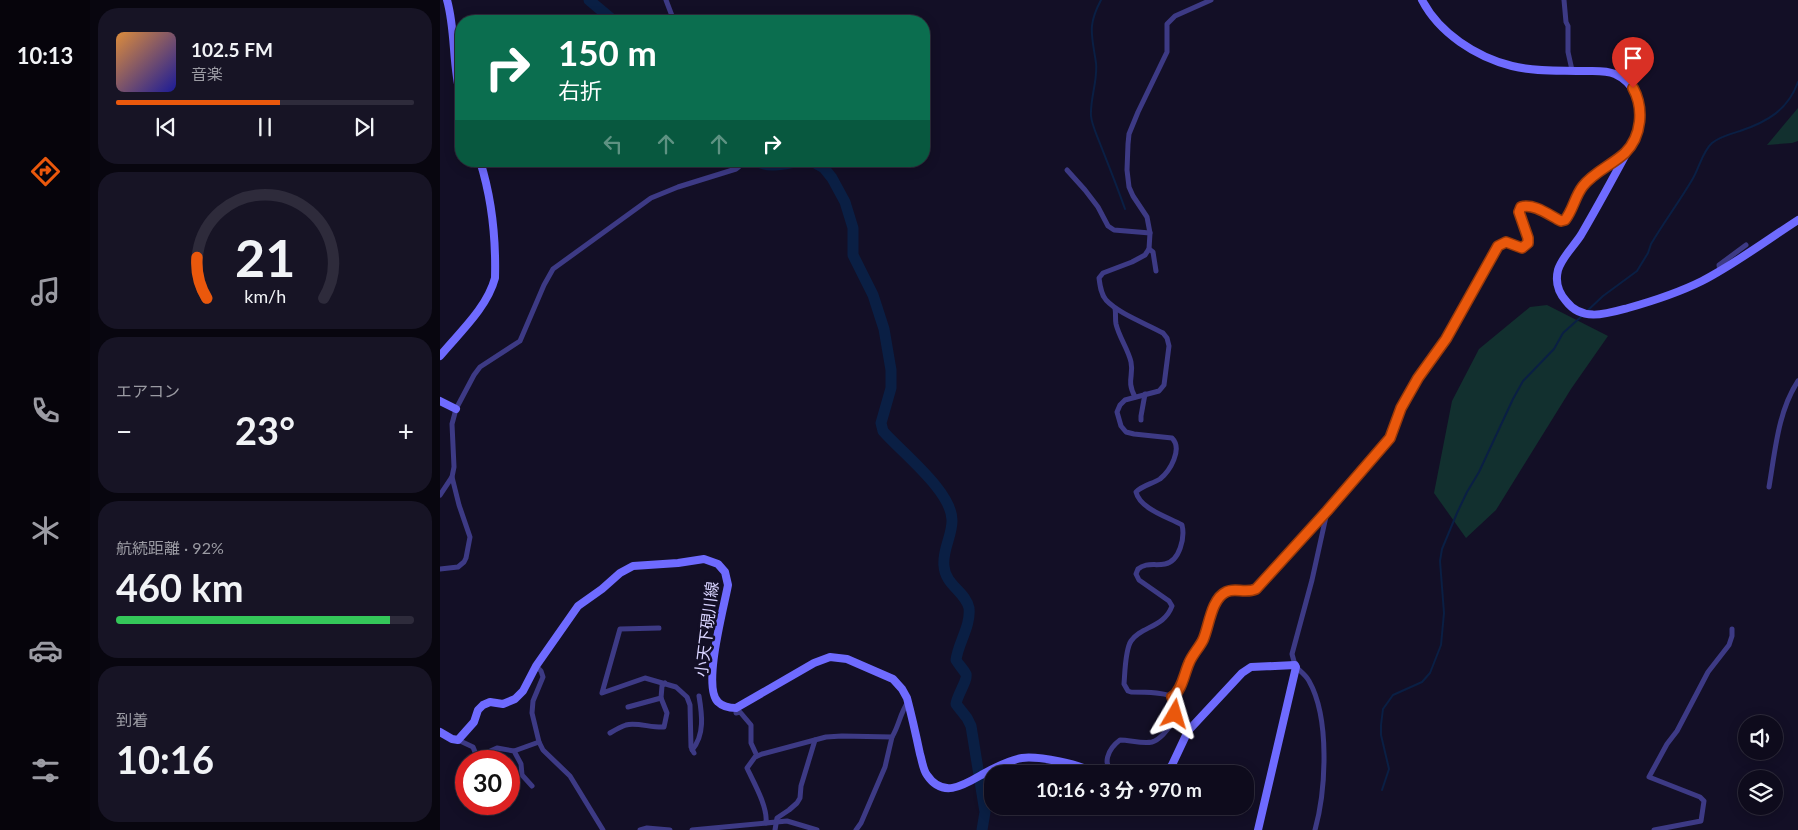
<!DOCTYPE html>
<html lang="ja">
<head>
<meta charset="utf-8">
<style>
  :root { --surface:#0e0b1c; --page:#171425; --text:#f1f3f6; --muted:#9b9ba3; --line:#2e2b3b; --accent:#ea580c }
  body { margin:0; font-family:Lato,"Noto Sans JP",sans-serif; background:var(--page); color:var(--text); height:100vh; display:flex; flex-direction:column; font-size:19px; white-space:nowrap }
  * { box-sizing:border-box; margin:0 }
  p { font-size:16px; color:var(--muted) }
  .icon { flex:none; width:28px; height:28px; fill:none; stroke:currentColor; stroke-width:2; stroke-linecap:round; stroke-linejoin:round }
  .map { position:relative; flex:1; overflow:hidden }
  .sheet { display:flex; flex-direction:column; gap:8px; padding:8px; background:#08060f; width:350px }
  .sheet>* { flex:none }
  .top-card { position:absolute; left:15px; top:15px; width:475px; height:152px; border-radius:20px; box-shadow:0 2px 12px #0003,0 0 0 1px var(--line); background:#0b6e4f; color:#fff; overflow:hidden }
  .buttons { position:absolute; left:1298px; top:715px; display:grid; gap:10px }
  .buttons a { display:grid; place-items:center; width:45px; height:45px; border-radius:50%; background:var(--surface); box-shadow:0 2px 12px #0003,0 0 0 1px var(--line); font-size:25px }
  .speed { position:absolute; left:15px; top:750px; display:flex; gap:10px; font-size:25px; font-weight:700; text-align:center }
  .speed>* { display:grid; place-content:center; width:65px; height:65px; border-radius:50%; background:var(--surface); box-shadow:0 2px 12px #0003,0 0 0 1px var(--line); line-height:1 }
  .speed .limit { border:8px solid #d22; background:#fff; color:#111 }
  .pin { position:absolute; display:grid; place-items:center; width:42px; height:42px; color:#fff; margin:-51px -21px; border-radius:50% 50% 50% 0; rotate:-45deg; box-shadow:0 0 5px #0007 }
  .pin .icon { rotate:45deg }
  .me { position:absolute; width:55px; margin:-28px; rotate:7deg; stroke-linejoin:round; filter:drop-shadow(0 0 4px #0008) }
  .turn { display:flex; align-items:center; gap:18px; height:105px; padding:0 20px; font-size:22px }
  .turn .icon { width:65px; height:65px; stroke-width:2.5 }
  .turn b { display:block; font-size:35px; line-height:42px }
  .lanes { display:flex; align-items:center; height:48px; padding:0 20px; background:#0003; justify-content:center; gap:25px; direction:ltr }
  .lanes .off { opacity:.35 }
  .big { font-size:38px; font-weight:700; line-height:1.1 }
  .sheet .widget { flex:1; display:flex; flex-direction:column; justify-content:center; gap:8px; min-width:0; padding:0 18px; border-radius:20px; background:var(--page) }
  .sheet .dial { align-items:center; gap:0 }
  .dial svg { height:130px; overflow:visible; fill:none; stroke:var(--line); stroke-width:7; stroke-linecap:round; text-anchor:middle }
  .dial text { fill:var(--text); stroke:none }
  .song { display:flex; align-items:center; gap:15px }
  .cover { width:60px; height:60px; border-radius:8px; background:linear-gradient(135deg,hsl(30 70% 55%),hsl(240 70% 35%)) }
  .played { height:5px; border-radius:2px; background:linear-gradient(90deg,var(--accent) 55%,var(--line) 55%) }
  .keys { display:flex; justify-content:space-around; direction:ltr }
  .heat { display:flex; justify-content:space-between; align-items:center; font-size:28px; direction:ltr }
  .charge { height:8px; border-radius:4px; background:linear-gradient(90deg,#34c759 92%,var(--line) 0) }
  .trip { position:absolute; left:544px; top:765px; width:270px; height:50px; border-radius:20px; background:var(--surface); box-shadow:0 2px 12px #0003,0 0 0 1px var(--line); font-weight:700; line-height:50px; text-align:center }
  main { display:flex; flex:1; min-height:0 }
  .dock { display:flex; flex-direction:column; width:90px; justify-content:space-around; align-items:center; background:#06040b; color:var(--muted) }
  .dock .icon { width:35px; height:35px }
  .dock .on { color:var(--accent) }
  .dock b { font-size:22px; color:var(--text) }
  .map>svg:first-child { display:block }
  .green { fill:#12302f }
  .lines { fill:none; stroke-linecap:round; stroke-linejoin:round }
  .stream { stroke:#0a1f44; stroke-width:2 }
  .river { stroke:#0a1f44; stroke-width:11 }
  .street { stroke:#3d3a85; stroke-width:5 }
  .secondary { stroke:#6f6bff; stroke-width:8 }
  .route-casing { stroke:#983908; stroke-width:12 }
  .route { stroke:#ea580c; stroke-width:9 }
  .labels { text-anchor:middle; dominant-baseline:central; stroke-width:5; stroke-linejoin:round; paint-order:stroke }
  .street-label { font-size:16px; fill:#d9d4ff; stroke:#130f26 }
</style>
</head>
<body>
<main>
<nav class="dock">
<b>10:13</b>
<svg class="icon on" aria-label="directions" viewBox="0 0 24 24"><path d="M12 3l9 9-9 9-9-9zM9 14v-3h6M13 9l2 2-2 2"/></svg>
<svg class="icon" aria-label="music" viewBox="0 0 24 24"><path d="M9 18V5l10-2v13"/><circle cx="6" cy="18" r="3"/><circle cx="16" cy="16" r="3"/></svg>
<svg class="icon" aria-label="phone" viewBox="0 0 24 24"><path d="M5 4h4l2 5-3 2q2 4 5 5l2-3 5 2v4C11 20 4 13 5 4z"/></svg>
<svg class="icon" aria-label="climate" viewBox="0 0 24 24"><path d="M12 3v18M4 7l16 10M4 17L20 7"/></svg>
<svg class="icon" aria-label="car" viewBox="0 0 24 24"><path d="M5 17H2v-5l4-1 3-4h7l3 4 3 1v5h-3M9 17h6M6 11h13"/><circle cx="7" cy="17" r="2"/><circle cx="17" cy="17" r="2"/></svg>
<svg class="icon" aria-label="filters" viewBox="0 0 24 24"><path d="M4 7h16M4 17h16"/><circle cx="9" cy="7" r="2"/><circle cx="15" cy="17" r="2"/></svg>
</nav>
<section class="sheet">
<div class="widget">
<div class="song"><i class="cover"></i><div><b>102.5 FM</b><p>音楽</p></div></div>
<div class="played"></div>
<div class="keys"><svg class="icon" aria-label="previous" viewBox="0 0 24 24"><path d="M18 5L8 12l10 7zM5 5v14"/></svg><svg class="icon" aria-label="pause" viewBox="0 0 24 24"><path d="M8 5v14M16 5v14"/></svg><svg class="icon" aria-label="next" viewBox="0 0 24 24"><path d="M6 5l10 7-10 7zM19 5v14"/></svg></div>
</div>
<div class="widget dial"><svg viewBox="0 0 100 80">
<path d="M14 69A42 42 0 1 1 86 69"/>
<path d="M14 69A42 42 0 0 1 8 44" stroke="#ea580c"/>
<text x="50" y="56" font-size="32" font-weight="700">21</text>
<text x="50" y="72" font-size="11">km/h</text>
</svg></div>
<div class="widget"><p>エアコン</p>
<div class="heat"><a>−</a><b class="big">23°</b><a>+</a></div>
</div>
<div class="widget"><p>航続距離 · 92%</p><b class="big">460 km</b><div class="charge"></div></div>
<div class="widget"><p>到着</p><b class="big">10:16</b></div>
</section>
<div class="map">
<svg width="1358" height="830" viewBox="0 0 1358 830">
  <rect width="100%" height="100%" fill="#130f26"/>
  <g class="green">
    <path d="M 1358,108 L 1358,141 L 1352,143 L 1327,145 Z"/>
    <path d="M 1107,305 L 1168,336 L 1131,389 L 1056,510 L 1026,538 L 994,493 L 1012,401 L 1039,349 L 1090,307 Z"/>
  </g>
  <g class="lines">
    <g class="stream">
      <path d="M 661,0 C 647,26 652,35 656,63 C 658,80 650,98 651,116 C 652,125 656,133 659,141 C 668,164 677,186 685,209"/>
      <path d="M 1146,312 L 1163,296 L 1197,271 L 1208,253 L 1211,244 C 1224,222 1239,202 1252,180 C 1259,169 1262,152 1272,143 C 1279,137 1290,134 1300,131 C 1327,122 1348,110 1358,82"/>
      <path d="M 942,790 L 949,769 L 941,735 L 941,725 L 943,709 L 953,695 L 982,682 L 990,673 L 1001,645 L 1004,613 L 1000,561 L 1002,549 L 1017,513 L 1027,492 L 1039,472 L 1073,399 L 1083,381 L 1114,349 L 1123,333 L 1143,315"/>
    </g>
    <g class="river">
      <path d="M 149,0 L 174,21"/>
      <path d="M 317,161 C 328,169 348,163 360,161"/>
      <path d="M 366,161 L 375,163 L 384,168 L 392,178 L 405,202 L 413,228 L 413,255 L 433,295 L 444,329 L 451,370 L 451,388 L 441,423 L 443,431 C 461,452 513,492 512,521 C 512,536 502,551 504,566 C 505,585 526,592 529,608 C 531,626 518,643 516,660 C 519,665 523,669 526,674 C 528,680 517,695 516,704 L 527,718 L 531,726 L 545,812 L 542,830"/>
    </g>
    <g class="street">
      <path d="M 226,0 L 234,21"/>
      <path d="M 1124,0 L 1126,22 L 1128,26 L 1128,52 L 1132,70"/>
      <path d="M 627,170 L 645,190 L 658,207 L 668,226 L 674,230 L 710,233"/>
      <path d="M 709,249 L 713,252 L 716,271"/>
      <path d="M 1280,271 L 1279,265 L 1306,245"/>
      <path d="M 675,308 C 676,313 675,319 676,324 C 679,337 688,349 691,362 C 694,376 686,380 695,397"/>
      <path d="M 701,420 L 701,416 L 705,394"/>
      <path d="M 1329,487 C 1335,452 1338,411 1358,381"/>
      <path d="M 0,495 L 12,477 L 14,467 L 12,424 L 16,409 L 34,375 L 40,367 L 80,341 L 104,285 L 113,269 L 211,198 L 238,187 L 296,169 L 306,161"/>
      <path d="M 0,569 L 18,567 L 24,562 L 26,558 L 30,537 L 19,505 L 12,477"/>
      <path d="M 219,628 L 180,629 L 162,693 L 205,678 L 236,687 L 247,697 L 250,705 L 251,747 L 254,753"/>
      <path d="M 855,665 L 852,654 L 872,580 L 887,512"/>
      <path d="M 96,666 L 101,671 L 103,677 L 93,701 L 92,713 L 99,742 L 103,750 L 130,776 L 163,830"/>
      <path d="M 856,667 C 860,671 866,675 869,681 C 890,718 886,790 875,830"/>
      <path d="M 732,697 C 742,691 744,674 749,663 C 752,655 759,648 763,640 C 769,627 772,599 786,592 C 795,587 804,595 816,589 L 887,511 L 950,438 L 961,407 L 978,378 L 1006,339 L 1058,246 L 1066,242 L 1082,248 L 1088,243 L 1088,239 L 1079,212 L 1080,209 L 1085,206 L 1095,207 L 1121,221 L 1125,220 L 1134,199 L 1144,185 L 1185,153"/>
      <path d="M 188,707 L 221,698 L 222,686 L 225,683"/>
      <path d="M 296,713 L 300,712 L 311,725 L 311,743 L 317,756"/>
      <path d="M 170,733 C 175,730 180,727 186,725 C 196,722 212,728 224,727 L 227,713 L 221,698"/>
      <path d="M 18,740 L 33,747 L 37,757 L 57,748 L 74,751 L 81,764 L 82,775 L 92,786"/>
      <path d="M 252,750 C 265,735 262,714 259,696"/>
      <path d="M 74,751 L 99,742"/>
      <path d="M 677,774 C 659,766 669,748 680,740 C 690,740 702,744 712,742 C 726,738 747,706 730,696 C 722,692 701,692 691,692 L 688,691 L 684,684 C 685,673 685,650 691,641 C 701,626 724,628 732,606 L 729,601 L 699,580 L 696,574 L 698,569 C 706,562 715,566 725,564 C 740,561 745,537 742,525 C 728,517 700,509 696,492 C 703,485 712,484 720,479 C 730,471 743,449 732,438 L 694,434 L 686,432 L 681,426 L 677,412 L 680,405 L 685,400 L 719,391 L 724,385 L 729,346 L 727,338 L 723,333 C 707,324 679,314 666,300 C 661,294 660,286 659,278 L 663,273 L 692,262 L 705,255 L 709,249 L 710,233 L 707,217 L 693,196 L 689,187 L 687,170 L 688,144 L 689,134 L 698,112 L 727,52 L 727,24 L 735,16 L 771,0"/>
      <path d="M 326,823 C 328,807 314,783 307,768 L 315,757 L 322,754 L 386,737 L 402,736 L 452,737 C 459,726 460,713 468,702"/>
      <path d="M 200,830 L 207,828 L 230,830"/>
      <path d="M 252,830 L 347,821 L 377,830"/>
      <path d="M 335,830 L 337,818 L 349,810 L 357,803 L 360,798 L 361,786 L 375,740"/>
      <path d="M 416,830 L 421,823 L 445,767 L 452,737"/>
      <path d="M 1214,830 L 1261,821 L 1264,801 L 1260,797 L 1209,777 L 1227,744 L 1237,731 L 1268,672 L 1289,645 L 1292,636 L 1292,629"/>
    </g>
    <g class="secondary">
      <path d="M 7,0 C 16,32 12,66 21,98"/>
      <path d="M 982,0 C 999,33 1036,57 1072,66 C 1095,72 1121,70 1145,71 C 1154,71 1166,70 1175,74 C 1184,78 1192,86 1196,95 C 1204,110 1200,125 1194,139 C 1177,171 1159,204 1141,235 C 1134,246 1122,257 1118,270 C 1115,282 1118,292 1126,301 C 1142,322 1166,314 1188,308 C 1213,301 1238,293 1262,281 C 1295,264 1327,240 1358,220"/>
      <path d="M 0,356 C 19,333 47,308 55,278 C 56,239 52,199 40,161"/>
      <path d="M 0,401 L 16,409"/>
      <path d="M 0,732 L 12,739 L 18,740 L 34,722 L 38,710 L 43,705 L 50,702 L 63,704 L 75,699 L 83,691 L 96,666 L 138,606 L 162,589 L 180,573 L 193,566 L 238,563 L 264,559 L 278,564 L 285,572 L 288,585 C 284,607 262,687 278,702 C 283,707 289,708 296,708 L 374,663 L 390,657 L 407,659 L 453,679 L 462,689 L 467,698 C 472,717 476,735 480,754 C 482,760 483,770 487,775 C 503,799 524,785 543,774 C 554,768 569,760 582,758 C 598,756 642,764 655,774"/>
      <path d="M 725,774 L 732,765 L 748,731 L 802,673 L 811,667 L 855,665 L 856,667 L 818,830"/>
    </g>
  </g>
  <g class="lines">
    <g class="route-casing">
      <path id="route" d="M 735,714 L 736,707 L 732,697 C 742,691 744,674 749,663 C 752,655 759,648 763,640 C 769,627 771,599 786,592 C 795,587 805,594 816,589 L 887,511 L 950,438 L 961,408 L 978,378 L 1006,339 L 1058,246 L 1066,242 L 1082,248 L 1088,243 L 1088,238 L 1079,212 L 1081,207 C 1094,203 1109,215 1121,221 L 1125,220 C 1133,210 1135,196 1143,186 C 1154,172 1172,165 1185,153 C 1202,136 1204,108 1193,88"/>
    </g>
    <use href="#route" class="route"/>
  </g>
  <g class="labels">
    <g class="street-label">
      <text transform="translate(266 629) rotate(-83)">小天下硯川線</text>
    </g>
  </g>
</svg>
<div class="buttons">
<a><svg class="icon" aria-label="sound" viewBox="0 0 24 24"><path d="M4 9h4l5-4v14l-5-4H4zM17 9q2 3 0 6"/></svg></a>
<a><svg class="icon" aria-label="layers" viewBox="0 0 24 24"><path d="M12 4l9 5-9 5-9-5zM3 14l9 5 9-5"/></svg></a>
</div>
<div class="speed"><div class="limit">30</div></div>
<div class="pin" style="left:1193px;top:88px;background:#d93025"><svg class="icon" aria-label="arrive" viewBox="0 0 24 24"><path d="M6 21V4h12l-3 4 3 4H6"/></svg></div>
<svg class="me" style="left:735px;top:714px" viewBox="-20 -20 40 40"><path d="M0-17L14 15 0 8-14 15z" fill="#ea580c" stroke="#fff" stroke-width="4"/></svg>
<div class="trip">10:16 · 3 分 · 970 m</div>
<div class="top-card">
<div class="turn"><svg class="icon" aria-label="right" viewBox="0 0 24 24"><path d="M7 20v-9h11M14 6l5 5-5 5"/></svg><div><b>150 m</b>右折</div></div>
<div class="lanes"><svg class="icon off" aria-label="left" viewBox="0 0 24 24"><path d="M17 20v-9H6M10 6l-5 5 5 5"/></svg><svg class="icon off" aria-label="ahead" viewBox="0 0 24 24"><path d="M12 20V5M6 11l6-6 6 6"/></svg><svg class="icon off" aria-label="ahead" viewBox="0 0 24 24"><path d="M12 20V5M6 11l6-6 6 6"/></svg><svg class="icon" aria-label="right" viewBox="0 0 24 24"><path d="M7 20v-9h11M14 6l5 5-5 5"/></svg></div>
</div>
</div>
</main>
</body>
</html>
